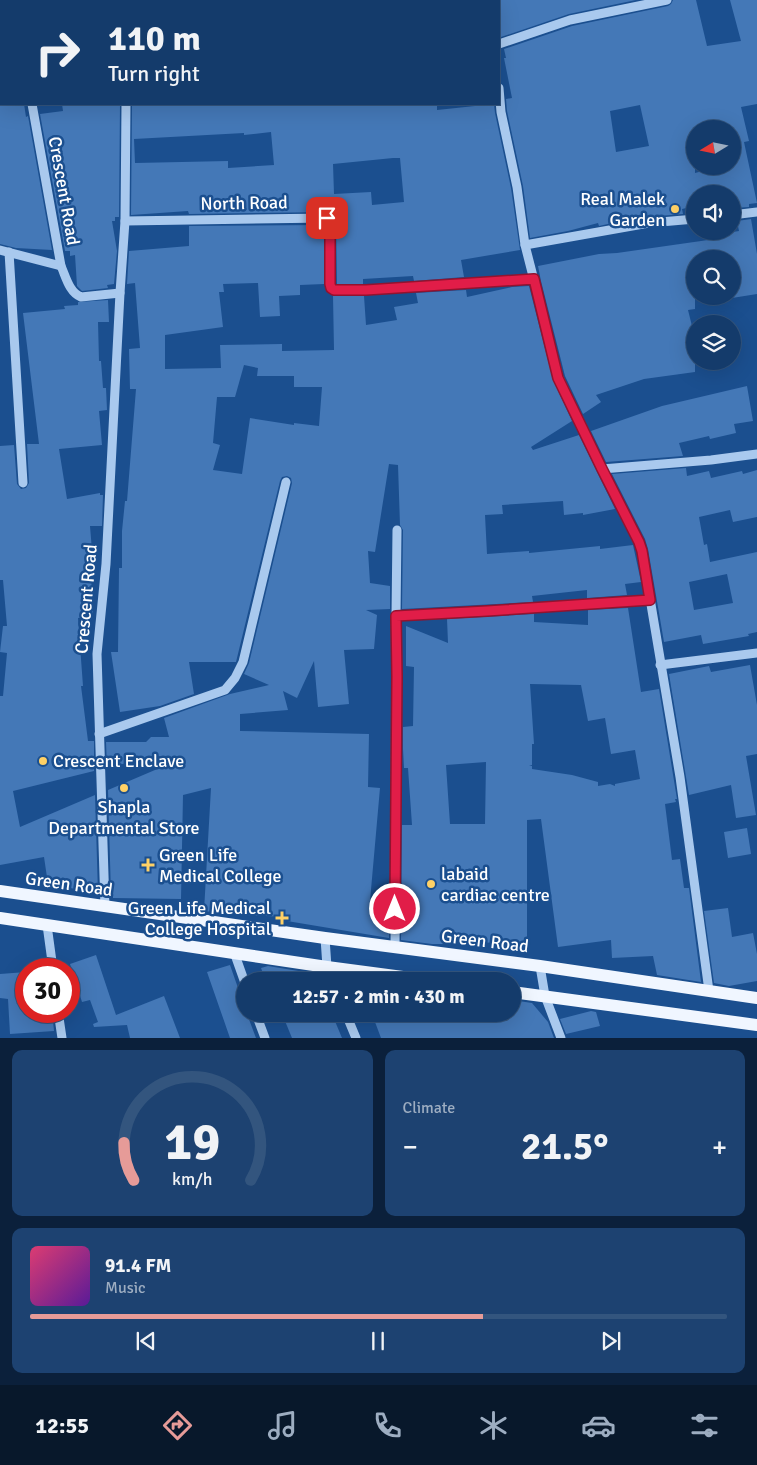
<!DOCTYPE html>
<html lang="en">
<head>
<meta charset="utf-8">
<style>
  :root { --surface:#143b6b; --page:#1d4271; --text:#f1f3f6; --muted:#9dadc1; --line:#33557e; --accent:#e69b98 }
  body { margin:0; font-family:Signika,sans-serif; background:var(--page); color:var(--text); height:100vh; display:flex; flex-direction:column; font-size:19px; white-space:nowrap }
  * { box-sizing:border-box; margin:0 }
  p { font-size:16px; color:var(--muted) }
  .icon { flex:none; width:28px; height:28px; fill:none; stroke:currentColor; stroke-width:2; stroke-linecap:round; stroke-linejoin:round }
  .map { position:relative; height:1038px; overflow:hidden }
  .drawer { display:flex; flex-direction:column; gap:12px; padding:12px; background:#0b203b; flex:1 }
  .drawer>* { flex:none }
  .hud { position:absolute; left:0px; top:0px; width:500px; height:105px; box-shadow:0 5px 20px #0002,0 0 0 1px var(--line); background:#143b6b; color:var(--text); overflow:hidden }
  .needle { width:32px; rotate:260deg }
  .controls { position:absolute; left:686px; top:120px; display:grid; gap:10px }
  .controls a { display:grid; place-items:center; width:55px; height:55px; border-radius:50%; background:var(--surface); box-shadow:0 5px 20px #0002,0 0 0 1px var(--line); font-size:25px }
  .speed { position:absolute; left:15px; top:958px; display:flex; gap:10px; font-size:25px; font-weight:700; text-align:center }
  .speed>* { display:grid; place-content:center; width:65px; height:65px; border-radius:50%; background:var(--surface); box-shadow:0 5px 20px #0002,0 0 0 1px var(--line); line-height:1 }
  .speed .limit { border:8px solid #d22; background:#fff; color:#111 }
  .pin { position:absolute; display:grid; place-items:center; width:42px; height:42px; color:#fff; margin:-21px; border-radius:10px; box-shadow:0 2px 8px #0006 }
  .me { position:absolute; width:55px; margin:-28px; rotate:0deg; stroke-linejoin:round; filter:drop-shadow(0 0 4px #0008) }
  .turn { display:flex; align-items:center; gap:18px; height:105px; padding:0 25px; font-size:22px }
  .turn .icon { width:65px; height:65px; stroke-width:2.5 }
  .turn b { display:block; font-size:35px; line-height:42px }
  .big { font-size:38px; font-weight:800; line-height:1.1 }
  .drawer .card { flex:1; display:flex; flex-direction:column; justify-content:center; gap:8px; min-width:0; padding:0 18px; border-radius:10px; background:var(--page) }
  .drawer .dial { align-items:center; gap:0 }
  .dial svg { height:130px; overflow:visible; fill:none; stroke:var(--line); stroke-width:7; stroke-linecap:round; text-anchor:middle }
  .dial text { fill:var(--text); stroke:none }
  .song { display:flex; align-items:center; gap:15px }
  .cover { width:60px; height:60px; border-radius:8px; background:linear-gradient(135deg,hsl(340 70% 55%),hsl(270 70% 35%)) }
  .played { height:5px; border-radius:2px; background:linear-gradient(90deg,var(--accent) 65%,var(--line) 65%) }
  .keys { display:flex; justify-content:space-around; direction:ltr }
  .heat { display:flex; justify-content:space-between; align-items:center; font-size:28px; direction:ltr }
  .drawer .tiles { flex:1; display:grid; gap:12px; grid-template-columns:1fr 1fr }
  .card:last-child { grid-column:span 2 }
  .trip { position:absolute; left:236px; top:972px; width:285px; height:50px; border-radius:25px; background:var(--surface); box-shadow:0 5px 20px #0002,0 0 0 1px var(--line); font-weight:800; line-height:50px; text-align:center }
  .tab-bar { display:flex; height:80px; justify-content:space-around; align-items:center; background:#08182b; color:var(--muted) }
  .tab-bar .icon { width:35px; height:35px }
  .tab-bar .current { color:var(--accent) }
  .tab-bar b { font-size:22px; color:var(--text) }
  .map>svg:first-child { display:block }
  .building { fill:#4478b7; fill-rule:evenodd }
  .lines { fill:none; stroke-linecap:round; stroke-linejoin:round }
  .minor { stroke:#a9c9ee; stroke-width:9 }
  .major { stroke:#f0f6ff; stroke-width:12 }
  .route-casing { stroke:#92132f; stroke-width:12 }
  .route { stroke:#e11d48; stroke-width:9 }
  .poi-dot { fill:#ffd166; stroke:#1b4f8f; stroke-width:2 }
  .labels { text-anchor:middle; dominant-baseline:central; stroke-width:5; stroke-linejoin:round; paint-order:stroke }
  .street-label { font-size:18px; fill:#fff; stroke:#1b4f8f }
  .poi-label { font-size:18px; fill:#fff; stroke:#1b4f8f; text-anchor:start }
</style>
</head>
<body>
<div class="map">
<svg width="757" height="1038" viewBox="0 0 757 1038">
  <rect width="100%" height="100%" fill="#1b4f8f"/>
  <g class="building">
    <path d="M 499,0 L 636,0 L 569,14 L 501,37 L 499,24 Z"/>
    <path d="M 673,0 L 696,0 L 707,46 L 741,41 L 730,0 L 757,0 L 757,104 L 741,107 L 749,141 L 744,142 L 757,203 L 749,204 L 749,207 L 734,208 L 732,194 L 695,194 L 695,206 L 682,209 L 683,214 L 634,218 L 599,226 L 598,223 L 568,231 L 530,238 L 523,186 L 507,111 L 506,99 L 512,98 L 504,58 L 506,58 L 504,49 L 572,26 L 668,6 L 671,4 ZM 640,105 L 649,146 L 616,152 L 610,111 ZM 695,129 L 732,129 L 732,166 L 722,166 L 695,173 Z"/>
    <path d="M 0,104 L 24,104 L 26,117 L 28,116 L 52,250 L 16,248 L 0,244 Z"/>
    <path d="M 62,104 L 120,104 L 119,217 L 115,217 L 115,221 L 112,221 L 117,251 L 114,284 L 107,285 L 108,288 L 82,291 L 77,286 L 75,255 L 70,256 L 70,251 L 65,251 L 40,114 L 63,111 Z"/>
    <path d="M 132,104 L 437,104 L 437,110 L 494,104 L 495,113 L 511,188 L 520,250 L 461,260 L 464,277 L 414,281 L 413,276 L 363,279 L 363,284 L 337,284 L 336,223 L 332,215 L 330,212 L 189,214 L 188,211 L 131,215 ZM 271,132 L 274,165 L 228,168 L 228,161 L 135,163 L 134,139 L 244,133 L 244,135 ZM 393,158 L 400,158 L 404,202 L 372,205 L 371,192 L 334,194 L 333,164 Z"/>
    <path d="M 751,219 L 757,254 L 757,294 L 732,298 L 732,259 L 695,259 L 695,309 L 688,310 L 695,338 L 695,372 L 644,379 L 596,395 L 601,402 L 583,414 L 565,376 L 541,281 L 538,266 L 599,254 L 617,253 L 722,238 L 721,234 L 739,231 L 737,221 Z"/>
    <path d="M 324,225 L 324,284 L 300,285 L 300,295 L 279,296 L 280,316 L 260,317 L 258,283 L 223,284 L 224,292 L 219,292 L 223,327 L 165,335 L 165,369 L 221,368 L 220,345 L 282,344 L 282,351 L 334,350 L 333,296 L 364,296 L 366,325 L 397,320 L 394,307 L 418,303 L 416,293 L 466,290 L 467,297 L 512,287 L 529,286 L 553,380 L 572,421 L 531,447 L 533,450 L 579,435 L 615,509 L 583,515 L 583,513 L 564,515 L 563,501 L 502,505 L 503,514 L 485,515 L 487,554 L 529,551 L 529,553 L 600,546 L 600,549 L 633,545 L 641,582 L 625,584 L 627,595 L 587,598 L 587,590 L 532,596 L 533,602 L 402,609 L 403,530 L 400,525 L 398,465 L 389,464 L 375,552 L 368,551 L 370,583 L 390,586 L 390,609 L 366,610 L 377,615 L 374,649 L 344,650 L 349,704 L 318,707 L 314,661 L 297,698 L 283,691 L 288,710 L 240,714 L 240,731 L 369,734 L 368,787 L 380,788 L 370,901 L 389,903 L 389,938 L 287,921 L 288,917 L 216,914 L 213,914 L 213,912 L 204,911 L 211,788 L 183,795 L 181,899 L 113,898 L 113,895 L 111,895 L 108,790 L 162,767 L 158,755 L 107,768 L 106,742 L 146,742 L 151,737 L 169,737 L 164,718 L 230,694 L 269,685 L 244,674 L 249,663 L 292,483 L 291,478 L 287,476 L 282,477 L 280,481 L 236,662 L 189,662 L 194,694 L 160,706 L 120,712 L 111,652 L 118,652 L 119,568 L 122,568 L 122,531 L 125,501 L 127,501 L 136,389 L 130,389 L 129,349 L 140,348 L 135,283 L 127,284 L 129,251 L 189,246 L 189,226 ZM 244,365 L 258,368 L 257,376 L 294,376 L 294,387 L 322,387 L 319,426 L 294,423 L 294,425 L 250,418 L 242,474 L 213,470 L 220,445 L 213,443 L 217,397 L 235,397 Z"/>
    <path d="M 108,300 L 109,322 L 98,322 L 99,361 L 101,361 L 103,388 L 106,388 L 107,410 L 99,411 L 102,445 L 59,449 L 67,499 L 100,493 L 100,495 L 103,495 L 102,526 L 90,526 L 94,575 L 91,576 L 93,617 L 78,618 L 83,686 L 81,686 L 88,741 L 94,741 L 94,771 L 13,791 L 20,827 L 95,795 L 98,893 L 48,884 L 44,857 L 0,865 L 0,696 L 3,696 L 7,653 L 0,652 L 3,626 L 7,626 L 3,580 L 0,580 L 0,446 L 14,445 L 17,484 L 21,489 L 26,488 L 29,483 L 27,444 L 39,444 L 23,313 L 65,309 L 64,306 L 78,305 L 78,302 Z"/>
    <path d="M 747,386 L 753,421 L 734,424 L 736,433 L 710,439 L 709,436 L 679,443 L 683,456 L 606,462 L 591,431 L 662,406 Z"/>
    <path d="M 686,468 L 687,476 L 709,471 L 711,478 L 742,471 L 743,474 L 757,470 L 757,517 L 733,522 L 730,510 L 699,517 L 704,545 L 707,544 L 710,562 L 757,552 L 757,632 L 748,634 L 749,636 L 703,644 L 701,635 L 664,642 L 648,549 L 645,539 L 612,474 ZM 727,574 L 733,603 L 694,610 L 689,582 Z"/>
    <path d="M 628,608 L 641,692 L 659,689 L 677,799 L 675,799 L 676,802 L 665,804 L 672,860 L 680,859 L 684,888 L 689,888 L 701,982 L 657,975 L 653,956 L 612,958 L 611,940 L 558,947 L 541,819 L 527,820 L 527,945 L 464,941 L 464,944 L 432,944 L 401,940 L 402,825 L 412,825 L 408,768 L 404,768 L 403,749 L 403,727 L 413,726 L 414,667 L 406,666 L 406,626 L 448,643 L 447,619 L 534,614 L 534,622 L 588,625 L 588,610 ZM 530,684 L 581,685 L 588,721 L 605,718 L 611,754 L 635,750 L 640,779 L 615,784 L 615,786 L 610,784 L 598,786 L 598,782 L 572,775 L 532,769 L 532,766 L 529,765 L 532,765 L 532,744 L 534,744 ZM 486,762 L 485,824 L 450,824 L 446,765 Z"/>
    <path d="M 750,665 L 757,705 L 757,754 L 746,756 L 756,815 L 736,818 L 731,785 L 689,795 L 669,674 L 709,666 L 711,672 Z"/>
    <path d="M 747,828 L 751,854 L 728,858 L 724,832 Z"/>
    <path d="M 728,908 L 732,937 L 753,933 L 757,954 L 757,981 L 729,986 L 714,983 L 704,911 Z"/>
    <path d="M 96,955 L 116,1015 L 164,996 L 180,1038 L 130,1038 L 127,1025 L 94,1027 L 93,1024 L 98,1022 L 90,1000 L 82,1002 L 70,964 Z"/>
    <path d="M 230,965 L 245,1008 L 245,1014 L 247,1014 L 256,1038 L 230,1038 L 207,972 Z"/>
    <path d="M 268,966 L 323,975 L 322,981 L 266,981 L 261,968 Z"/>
    <path d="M 26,972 L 26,1011 L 52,1011 L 54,1031 L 10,1034 L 8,999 L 0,998 L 0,974 Z"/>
    <path d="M 512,1000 L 532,1003 L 548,1022 L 554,1038 L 381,1038 L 372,1014 L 512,1014 Z"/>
    <path d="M 591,1011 L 596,1012 L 600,1026 L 566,1034 L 560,1019 Z"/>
    <path d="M 302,1014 L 332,1014 L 342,1038 L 292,1038 L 285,1021 Z"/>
  </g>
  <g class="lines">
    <g class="minor">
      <path d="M 9,0 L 9,1"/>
      <path d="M 109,0 L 109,1"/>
      <path d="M 489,0 L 489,1"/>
      <path d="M 499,44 L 570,20 L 667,0"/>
      <path d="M 499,88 L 501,112 L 517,187 L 525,245 L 559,378 L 602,469 L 639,542 L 642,551 L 680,777 L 709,991"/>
      <path d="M 32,104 L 61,266 C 66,277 69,292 81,297 L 120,293"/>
      <path d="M 732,215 L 757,212"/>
      <path d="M 125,221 L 327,218 L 330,223 L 330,284 L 331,287 L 334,290 L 366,290 L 535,279"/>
      <path d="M 525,245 L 649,223 L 695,219"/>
      <path d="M 0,250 L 61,266"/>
      <path d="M 9,252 L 23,483"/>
      <path d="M 602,469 L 711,460 L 757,454"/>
      <path d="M 396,616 L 487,611 L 650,600"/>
      <path d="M 660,665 L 757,653"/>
      <path d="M 99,734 L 225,690 L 235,678 L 243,662 L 286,482"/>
      <path d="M 105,907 L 97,654 L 106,564 L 120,293 L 125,221 L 126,104"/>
      <path d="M 47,925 L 53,969"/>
      <path d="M 325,938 L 327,967 L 333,981"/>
      <path d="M 395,947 L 397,677 L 396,616 L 397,530"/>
      <path d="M 234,952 L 245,983"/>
      <path d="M 540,966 L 545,996 L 561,1038"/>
      <path d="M 58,1011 L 62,1038"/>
      <path d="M 256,1014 L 265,1038"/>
      <path d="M 346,1014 L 356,1038"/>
    </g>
    <g class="major">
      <path d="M 0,891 L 325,938 L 540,966 L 757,998"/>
      <path d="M 0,918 L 327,967 L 433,981"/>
      <path d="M 512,992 L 757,1025"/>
    </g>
  </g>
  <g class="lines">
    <g class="route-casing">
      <path id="route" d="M 327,218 L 330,223 L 330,284 L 331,288 L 334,290 L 366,290 L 534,279 L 558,378 L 602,469 L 639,542 L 642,551 L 650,600 L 487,611 L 396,616 L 397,677 L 395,909"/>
    </g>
    <use href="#route" class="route"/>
  </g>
  <g class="poi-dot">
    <circle cx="675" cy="209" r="5"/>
    <circle cx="43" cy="761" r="5"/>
    <circle cx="124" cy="788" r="5"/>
    <path d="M145.5 857.5h5v5h5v5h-5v5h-5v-5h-5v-5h5z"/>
    <circle cx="431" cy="884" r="5"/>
    <path d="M279.5 910.5h5v5h5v5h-5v5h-5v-5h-5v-5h5z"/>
  </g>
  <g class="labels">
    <g class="street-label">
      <text transform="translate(64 191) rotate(80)">Crescent Road</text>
      <text transform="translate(244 203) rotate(-1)">North Road</text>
      <text transform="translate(86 599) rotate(-85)">Crescent Road</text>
      <text transform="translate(69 884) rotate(8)">Green Road</text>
      <text transform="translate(485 941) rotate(7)">Green Road</text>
    </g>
    <g class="poi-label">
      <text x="665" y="199" text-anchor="end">Real Malek<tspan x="665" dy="21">Garden</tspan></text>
      <text x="53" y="761">Crescent Enclave</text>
      <text x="124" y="807" text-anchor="middle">Shapla<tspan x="124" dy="21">Departmental Store</tspan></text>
      <text x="159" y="855">Green Life<tspan x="159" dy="21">Medical College</tspan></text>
      <text x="441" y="874">labaid<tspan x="441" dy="21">cardiac centre</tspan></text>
      <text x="271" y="908" text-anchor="end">Green Life Medical<tspan x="271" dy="21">College Hospital</tspan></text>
    </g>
  </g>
</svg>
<div class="controls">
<a><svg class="needle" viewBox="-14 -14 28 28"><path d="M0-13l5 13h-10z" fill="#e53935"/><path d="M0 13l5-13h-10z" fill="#9dadc1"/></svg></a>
<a><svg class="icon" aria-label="sound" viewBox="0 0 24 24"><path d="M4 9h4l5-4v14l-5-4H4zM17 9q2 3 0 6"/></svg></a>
<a><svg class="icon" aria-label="search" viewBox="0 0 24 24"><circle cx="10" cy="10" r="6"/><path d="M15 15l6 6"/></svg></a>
<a><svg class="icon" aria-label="layers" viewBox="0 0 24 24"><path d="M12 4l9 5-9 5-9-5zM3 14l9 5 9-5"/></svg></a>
</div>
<div class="speed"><div class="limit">30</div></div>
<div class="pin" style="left:327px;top:218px;background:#d93025"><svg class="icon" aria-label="arrive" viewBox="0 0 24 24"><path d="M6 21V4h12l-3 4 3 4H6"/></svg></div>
<svg class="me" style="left:395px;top:909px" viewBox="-20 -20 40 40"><circle r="17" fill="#e11d48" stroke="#fff" stroke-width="3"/><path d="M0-11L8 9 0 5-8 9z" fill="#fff"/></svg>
<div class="trip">12:57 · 2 min · 430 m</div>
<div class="hud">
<div class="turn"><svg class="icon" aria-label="right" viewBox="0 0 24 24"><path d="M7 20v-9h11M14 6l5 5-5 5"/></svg><div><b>110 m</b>Turn right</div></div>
</div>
</div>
<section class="drawer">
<div class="tiles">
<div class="card dial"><svg viewBox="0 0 100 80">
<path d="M14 69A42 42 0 1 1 86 69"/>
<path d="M14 69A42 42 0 0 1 8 46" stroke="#e69b98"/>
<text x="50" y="56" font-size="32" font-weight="700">19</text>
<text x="50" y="72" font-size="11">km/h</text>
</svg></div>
<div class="card"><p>Climate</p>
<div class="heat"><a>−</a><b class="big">21.5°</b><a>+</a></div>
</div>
<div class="card">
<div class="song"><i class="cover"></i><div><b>91.4 FM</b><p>Music</p></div></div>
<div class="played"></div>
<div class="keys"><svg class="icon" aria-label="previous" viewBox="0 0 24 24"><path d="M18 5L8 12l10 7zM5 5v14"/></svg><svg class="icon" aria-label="pause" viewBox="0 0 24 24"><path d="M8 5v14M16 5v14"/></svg><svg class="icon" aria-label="next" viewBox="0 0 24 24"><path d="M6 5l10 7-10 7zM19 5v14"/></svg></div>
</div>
</div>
</section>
<nav class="tab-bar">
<b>12:55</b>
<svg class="icon current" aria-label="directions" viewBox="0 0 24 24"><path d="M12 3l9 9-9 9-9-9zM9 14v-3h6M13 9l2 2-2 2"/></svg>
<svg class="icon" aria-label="music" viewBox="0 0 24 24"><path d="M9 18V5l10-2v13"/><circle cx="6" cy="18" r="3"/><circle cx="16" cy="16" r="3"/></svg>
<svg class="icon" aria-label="phone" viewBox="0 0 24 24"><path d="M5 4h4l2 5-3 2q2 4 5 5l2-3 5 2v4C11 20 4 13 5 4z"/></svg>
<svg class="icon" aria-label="climate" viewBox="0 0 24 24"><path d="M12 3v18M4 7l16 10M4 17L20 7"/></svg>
<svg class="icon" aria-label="car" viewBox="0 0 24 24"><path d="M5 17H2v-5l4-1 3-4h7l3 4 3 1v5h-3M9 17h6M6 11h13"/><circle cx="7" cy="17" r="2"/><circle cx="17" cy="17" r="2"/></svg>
<svg class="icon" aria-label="filters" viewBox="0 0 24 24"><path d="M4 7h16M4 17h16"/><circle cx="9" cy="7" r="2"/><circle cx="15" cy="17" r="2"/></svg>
</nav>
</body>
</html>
